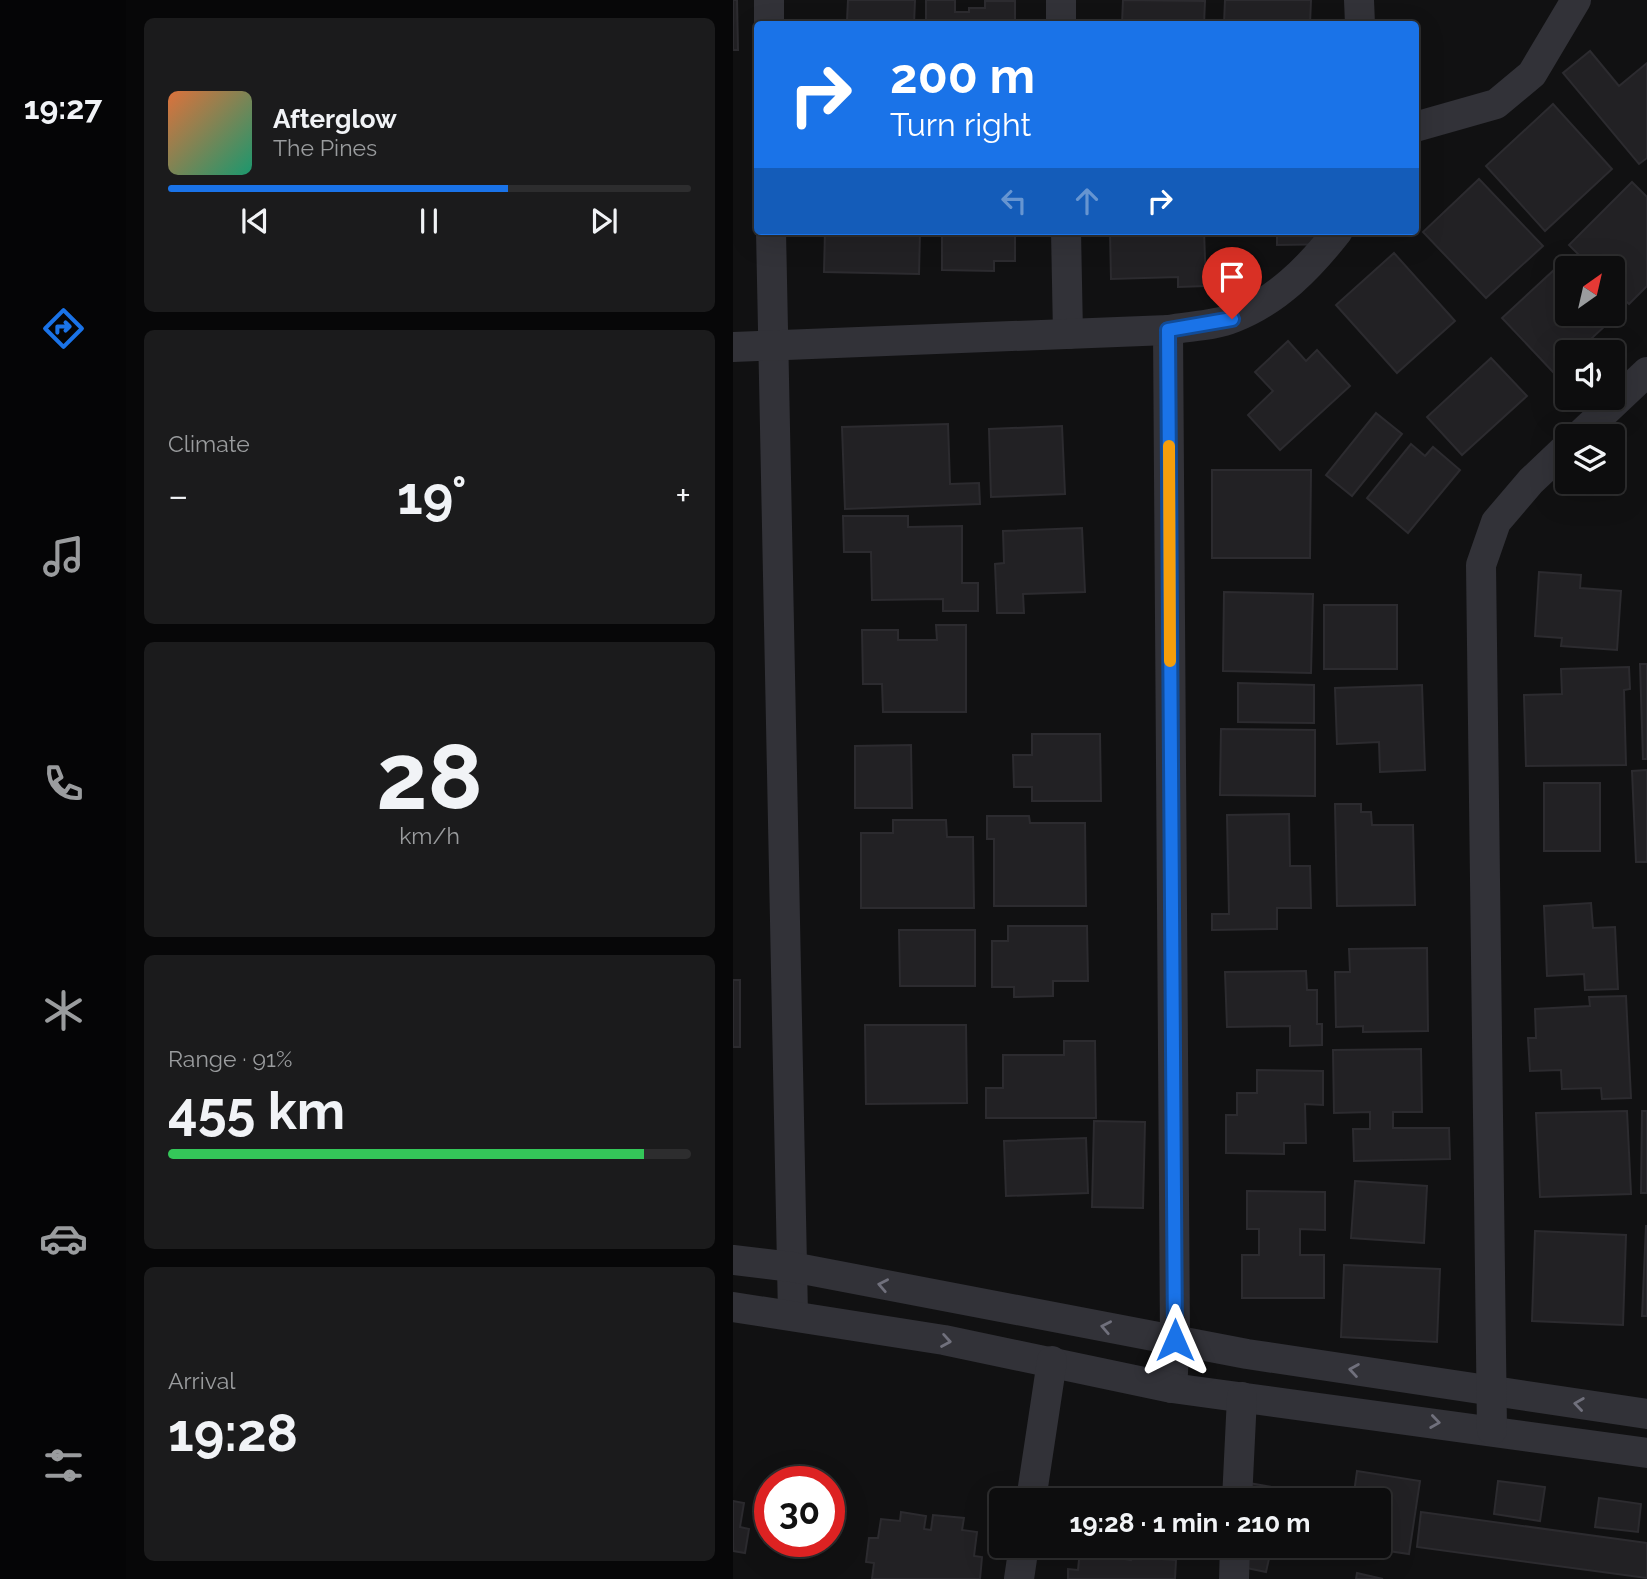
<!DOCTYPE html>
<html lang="en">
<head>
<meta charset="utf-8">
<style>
  :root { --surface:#0d0d0e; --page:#1b1b1c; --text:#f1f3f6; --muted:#9a9c9e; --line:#2d2d2e; --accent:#1a73e8 }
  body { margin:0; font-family:Raleway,sans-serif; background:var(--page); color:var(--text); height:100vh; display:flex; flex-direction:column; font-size:26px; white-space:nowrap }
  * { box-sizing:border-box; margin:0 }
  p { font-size:23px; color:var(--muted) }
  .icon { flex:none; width:38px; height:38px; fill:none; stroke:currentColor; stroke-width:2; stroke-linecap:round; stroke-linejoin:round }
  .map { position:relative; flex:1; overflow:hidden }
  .side { display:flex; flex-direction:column; gap:18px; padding:18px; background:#070708; width:607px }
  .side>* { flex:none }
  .hud { position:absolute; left:21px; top:21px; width:665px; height:214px; border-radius:7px; box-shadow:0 7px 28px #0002,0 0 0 2px var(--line); background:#1a73e8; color:#fff; overflow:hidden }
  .needle { width:46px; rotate:34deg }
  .controls { position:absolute; left:822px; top:256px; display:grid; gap:14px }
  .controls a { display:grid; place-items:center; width:70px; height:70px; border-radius:7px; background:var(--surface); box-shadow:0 7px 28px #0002,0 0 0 2px var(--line); font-size:35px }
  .speed { position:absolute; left:21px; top:1466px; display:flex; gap:14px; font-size:35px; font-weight:700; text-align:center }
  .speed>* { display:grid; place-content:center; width:91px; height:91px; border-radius:50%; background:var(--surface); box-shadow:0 7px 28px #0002,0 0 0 2px var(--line); line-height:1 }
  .speed .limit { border:10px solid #d22; background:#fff; color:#111 }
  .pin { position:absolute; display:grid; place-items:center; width:60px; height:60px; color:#fff; margin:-72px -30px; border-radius:50% 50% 50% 0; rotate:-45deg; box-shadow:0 0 7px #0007 }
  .pin .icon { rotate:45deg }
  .me { position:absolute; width:77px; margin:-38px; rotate:0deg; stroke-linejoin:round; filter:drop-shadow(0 0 5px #0008) }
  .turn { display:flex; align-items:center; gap:24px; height:147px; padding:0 21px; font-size:32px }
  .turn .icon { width:91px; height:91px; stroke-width:2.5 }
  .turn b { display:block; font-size:49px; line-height:60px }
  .lanes { display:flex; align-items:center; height:66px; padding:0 21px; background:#0003; justify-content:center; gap:35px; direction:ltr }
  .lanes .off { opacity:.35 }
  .big { font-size:52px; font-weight:700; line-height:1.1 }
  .side .widget { flex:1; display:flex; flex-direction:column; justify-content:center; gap:10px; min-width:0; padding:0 24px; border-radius:10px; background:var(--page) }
  .side .dial { align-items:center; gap:0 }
  .dial b { font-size:91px; line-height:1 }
  .song { display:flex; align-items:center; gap:21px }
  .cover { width:84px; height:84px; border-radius:10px; background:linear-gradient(135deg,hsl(20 70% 55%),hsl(160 70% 35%)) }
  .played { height:7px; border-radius:4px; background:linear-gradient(90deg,var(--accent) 65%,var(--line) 65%) }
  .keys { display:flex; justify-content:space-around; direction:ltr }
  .heat { display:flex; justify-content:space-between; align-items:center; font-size:38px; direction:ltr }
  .charge { height:10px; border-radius:5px; background:linear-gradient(90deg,#34c759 91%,var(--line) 0) }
  .trip { position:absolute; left:256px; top:1488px; width:402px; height:70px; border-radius:7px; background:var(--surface); box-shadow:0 7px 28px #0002,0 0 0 2px var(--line); font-weight:700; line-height:70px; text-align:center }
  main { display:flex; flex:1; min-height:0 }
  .menu { display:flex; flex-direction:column; width:126px; justify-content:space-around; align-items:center; background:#050506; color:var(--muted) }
  .menu .icon { width:49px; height:49px }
  .menu .current { color:var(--accent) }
  .menu b { font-size:32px; color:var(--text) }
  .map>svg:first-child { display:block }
  .building { fill:#222124; stroke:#2c2b2f; stroke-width:2 }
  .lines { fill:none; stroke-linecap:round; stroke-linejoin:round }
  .minor { stroke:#323238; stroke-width:30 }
  .oneway { stroke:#70707c }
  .route-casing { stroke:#114b97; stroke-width:18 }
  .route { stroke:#1a73e8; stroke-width:12 }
  .slow { stroke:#f59e0b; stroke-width:12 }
</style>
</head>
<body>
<main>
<nav class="menu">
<b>19:27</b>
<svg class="icon current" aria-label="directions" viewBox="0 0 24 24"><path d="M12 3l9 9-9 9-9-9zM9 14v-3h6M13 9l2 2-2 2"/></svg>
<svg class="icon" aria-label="music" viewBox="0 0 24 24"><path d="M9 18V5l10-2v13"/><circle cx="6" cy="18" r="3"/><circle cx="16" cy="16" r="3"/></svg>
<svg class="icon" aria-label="phone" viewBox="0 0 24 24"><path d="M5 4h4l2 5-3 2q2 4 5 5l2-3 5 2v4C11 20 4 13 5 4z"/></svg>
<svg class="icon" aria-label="climate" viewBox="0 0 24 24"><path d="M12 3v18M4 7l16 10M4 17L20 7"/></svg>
<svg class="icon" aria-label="car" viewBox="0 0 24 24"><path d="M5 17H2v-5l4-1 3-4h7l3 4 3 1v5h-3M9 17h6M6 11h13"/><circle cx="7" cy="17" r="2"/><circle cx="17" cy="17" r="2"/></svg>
<svg class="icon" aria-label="filters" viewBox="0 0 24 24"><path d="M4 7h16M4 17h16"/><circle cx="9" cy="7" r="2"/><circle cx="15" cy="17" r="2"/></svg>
</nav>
<section class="side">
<div class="widget">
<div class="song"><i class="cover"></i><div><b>Afterglow</b><p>The Pines</p></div></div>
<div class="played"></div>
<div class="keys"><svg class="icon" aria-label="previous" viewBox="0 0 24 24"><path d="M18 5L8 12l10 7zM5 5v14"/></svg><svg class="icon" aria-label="pause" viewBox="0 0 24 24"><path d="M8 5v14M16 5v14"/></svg><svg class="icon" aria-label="next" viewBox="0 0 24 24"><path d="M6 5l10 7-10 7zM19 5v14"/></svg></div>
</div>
<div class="widget"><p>Climate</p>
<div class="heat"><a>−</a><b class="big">19°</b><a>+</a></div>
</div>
<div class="widget dial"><b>28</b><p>km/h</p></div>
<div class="widget"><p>Range · 91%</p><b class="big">455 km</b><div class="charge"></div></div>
<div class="widget"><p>Arrival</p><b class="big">19:28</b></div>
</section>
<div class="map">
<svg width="914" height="1579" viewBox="0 0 914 1579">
  <rect width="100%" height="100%" fill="#111112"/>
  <g class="building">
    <path d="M 0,0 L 4,0 L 5,50 L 0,50 Z"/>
    <path d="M 115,0 L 182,0 L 181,24 L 114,21 Z"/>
    <path d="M 193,0 L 222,0 L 222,12 L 236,12 L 236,8 L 252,8 L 252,1 L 282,1 L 282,24 L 193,24 Z"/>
    <path d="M 390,0 L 472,1 L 471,24 L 389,24 Z"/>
    <path d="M 492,0 L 578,0 L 577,24 L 491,24 Z"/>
    <path d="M 857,51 L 886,86 L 914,63 L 914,158 L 906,164 L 830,73 Z"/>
    <path d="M 820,104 L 879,169 L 812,231 L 753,166 Z"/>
    <path d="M 746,179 L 810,246 L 753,298 L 690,232 Z"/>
    <path d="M 899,182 L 914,197 L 914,286 L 896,304 L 880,289 L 880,268 L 859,268 L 836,245 Z"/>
    <path d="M 92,231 L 187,231 L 186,274 L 91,272 Z"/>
    <path d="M 209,231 L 282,231 L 282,261 L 261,261 L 261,271 L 209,270 Z"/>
    <path d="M 377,231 L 471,231 L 473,286 L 445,287 L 445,277 L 378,279 Z"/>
    <path d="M 544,231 L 604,231 L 604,244 L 544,245 Z"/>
    <path d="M 661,253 L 722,321 L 664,373 L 603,305 Z"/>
    <path d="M 821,270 L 835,284 L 835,313 L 862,313 L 873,325 L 844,352 L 835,352 L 835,361 L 821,373 L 769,318 Z"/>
    <path d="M 555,341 L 573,361 L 584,350 L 617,386 L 547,450 L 515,415 L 540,391 L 522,372 Z"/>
    <path d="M 758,358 L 794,396 L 729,455 L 694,417 Z"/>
    <path d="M 643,413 L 669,434 L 619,496 L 593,475 Z"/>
    <path d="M 215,424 L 217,484 L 246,483 L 247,504 L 112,509 L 109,427 Z"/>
    <path d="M 329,426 L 332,494 L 258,497 L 256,429 Z"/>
    <path d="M 678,444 L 692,456 L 700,447 L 727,470 L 675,533 L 634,498 Z"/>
    <path d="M 479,470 L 578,470 L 577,558 L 479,558 Z"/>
    <path d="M 110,516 L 175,516 L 175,527 L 229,526 L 229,583 L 245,583 L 245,611 L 210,611 L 210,599 L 139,600 L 138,552 L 111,552 Z"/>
    <path d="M 349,528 L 352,592 L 290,594 L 291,613 L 264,613 L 262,564 L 271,563 L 270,531 Z"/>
    <path d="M 806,572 L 848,575 L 847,588 L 888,591 L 884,650 L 828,646 L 829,638 L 802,636 Z"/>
    <path d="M 491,592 L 580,594 L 578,673 L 490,671 Z"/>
    <rect x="591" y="605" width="73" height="64"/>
    <path d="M 203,625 L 233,625 L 233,712 L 150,712 L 149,684 L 130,684 L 129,630 L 165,630 L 165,640 L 204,640 Z"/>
    <path d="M 907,664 L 914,664 L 914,759 L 910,759 Z"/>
    <path d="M 896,667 L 897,689 L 891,690 L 893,765 L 793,766 L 791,695 L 829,694 L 828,669 Z"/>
    <path d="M 505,683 L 581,685 L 581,723 L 505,722 Z"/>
    <path d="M 689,685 L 692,770 L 647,772 L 646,742 L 604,744 L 602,688 Z"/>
    <path d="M 488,729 L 582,730 L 582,796 L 487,795 Z"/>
    <path d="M 299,734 L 367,734 L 368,801 L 299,801 L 299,787 L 281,787 L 280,755 L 299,755 Z"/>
    <path d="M 178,745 L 179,808 L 122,808 L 122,746 Z"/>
    <path d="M 914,770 L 914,862 L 903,862 L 899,771 Z"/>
    <rect x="811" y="783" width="56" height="68"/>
    <path d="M 602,804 L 628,804 L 628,812 L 638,812 L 639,825 L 680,825 L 682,905 L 604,906 Z"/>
    <path d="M 556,814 L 557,866 L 577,866 L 578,908 L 544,908 L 544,929 L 479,930 L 479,914 L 496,914 L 494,815 Z"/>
    <path d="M 254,816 L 296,816 L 297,823 L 352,823 L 353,906 L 261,906 L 261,839 L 254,839 Z"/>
    <path d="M 160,820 L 213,820 L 214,837 L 240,837 L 241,908 L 128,908 L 128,833 L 160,833 Z"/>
    <path d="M 858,903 L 860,928 L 882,927 L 885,989 L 852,990 L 851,974 L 814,976 L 811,906 Z"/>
    <path d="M 275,926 L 354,926 L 355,981 L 320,981 L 320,996 L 281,997 L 281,987 L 259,987 L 259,941 L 275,941 Z"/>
    <path d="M 166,930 L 242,930 L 242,986 L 167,986 Z"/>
    <path d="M 694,948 L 695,1031 L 630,1032 L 630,1026 L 603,1027 L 602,972 L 617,972 L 616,949 Z"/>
    <path d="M 573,971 L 574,990 L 584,990 L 584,1024 L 589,1024 L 589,1045 L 557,1046 L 557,1026 L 494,1027 L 492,972 Z"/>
    <rect x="0" y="980" width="7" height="67"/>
    <path d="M 893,996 L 898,1098 L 869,1099 L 868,1088 L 829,1089 L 828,1070 L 797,1071 L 795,1038 L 803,1038 L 802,1009 L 857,1006 L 856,997 Z"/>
    <path d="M 132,1025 L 233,1025 L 234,1103 L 133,1104 Z"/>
    <path d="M 331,1041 L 362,1041 L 363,1118 L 253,1118 L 253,1088 L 270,1088 L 270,1055 L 331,1055 Z"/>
    <path d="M 688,1049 L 689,1112 L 660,1112 L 660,1128 L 716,1128 L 717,1159 L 621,1161 L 620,1129 L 637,1129 L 637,1112 L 601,1113 L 600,1050 Z"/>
    <path d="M 524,1070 L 590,1071 L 590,1105 L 572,1104 L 573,1143 L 551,1143 L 551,1154 L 493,1153 L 493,1115 L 504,1115 L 504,1093 L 524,1093 Z"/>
    <path d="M 894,1111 L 898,1194 L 807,1197 L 803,1113 Z"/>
    <path d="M 909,1111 L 914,1111 L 914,1193 L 908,1193 Z"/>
    <path d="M 361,1121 L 412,1122 L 410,1208 L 359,1207 Z"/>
    <path d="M 353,1138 L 355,1193 L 273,1196 L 271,1141 Z"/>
    <path d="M 622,1181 L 694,1186 L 691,1243 L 618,1238 Z"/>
    <path d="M 514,1191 L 592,1192 L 592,1230 L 567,1229 L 567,1255 L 591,1255 L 591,1298 L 509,1298 L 509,1255 L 526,1255 L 526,1229 L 514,1229 Z"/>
    <path d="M 913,1226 L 914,1226 L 914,1316 L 909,1316 Z"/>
    <path d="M 802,1231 L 893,1235 L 890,1325 L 799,1321 Z"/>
    <path d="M 611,1265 L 707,1269 L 704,1342 L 608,1337 Z"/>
    <path d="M 624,1471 L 687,1481 L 676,1554 L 615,1545 L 646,1545 L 646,1500 L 620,1500 Z"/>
    <path d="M 765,1481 L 812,1487 L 807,1521 L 761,1514 Z"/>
    <path d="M 516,1483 L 606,1499 L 606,1500 L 513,1500 Z"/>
    <path d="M 866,1498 L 908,1504 L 905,1532 L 862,1527 Z"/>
    <path d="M 0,1501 L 11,1503 L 7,1527 L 16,1529 L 12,1553 L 0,1551 Z"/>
    <path d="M 168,1512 L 193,1516 L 191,1529 L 198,1530 L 200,1515 L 231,1518 L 229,1530 L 244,1532 L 241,1556 L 249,1557 L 247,1579 L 139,1579 L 141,1563 L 133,1562 L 136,1538 L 145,1538 L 148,1519 L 167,1521 Z"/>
    <path d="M 688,1512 L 914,1543 L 914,1578 L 684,1547 Z"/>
    <path d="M 367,1545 L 392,1546 L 391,1559 L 398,1560 L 399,1545 L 430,1547 L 429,1559 L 443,1560 L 442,1579 L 335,1579 L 335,1569 L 345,1570 L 347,1550 L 366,1552 Z"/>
    <path d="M 509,1545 L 539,1545 L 533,1572 L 504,1566 Z"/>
    <path d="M 624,1573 L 650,1579 L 623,1579 Z"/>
  </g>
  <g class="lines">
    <g class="minor">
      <path d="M 36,0 L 36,24"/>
      <path d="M 328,0 L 328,24"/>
      <path d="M 626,0 L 627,24"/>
      <path d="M 682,127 L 763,104 L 799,74 L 843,0"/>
      <path d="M 38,231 L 60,1315"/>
      <path d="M 333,231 L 335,334"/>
      <path d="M 435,330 L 442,1340 L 439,1388"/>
      <path d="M 0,347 L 435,330 C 455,326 481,326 500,318 C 544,301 577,267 605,231"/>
      <path d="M 846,436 L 914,372"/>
      <path d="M 0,1260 L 59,1267 L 514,1354 L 914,1414"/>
      <path d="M 0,1307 L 211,1340 L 439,1388 L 914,1453"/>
      <path d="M 759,1430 L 748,565 L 763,522 L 798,481 L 835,446"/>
      <path d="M 298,1500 L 319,1361"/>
      <path d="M 504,1500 L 509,1397"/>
      <path d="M 286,1579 L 291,1545"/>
      <path d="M 501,1579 L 502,1545"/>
    </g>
  </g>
  <defs><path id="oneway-chevron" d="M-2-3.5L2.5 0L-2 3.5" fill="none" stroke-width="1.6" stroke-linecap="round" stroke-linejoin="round" transform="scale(1.75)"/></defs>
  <g class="oneway">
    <use href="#oneway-chevron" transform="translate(150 1285) rotate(-169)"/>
    <use href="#oneway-chevron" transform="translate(373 1327) rotate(-169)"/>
    <use href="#oneway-chevron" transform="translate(213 1341) rotate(10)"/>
    <use href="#oneway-chevron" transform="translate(621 1370) rotate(-171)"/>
    <use href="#oneway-chevron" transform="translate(846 1404) rotate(-172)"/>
    <use href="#oneway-chevron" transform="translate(702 1422) rotate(8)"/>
  </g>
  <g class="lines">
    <g class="route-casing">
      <path id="route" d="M 442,1340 L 435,330 L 499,319"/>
    </g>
    <use href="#route" class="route"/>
    <path class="slow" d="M 436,446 L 437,661"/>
  </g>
</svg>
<div class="controls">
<a><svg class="needle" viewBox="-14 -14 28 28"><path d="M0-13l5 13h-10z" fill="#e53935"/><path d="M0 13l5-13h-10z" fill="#9a9c9e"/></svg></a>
<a><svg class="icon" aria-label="sound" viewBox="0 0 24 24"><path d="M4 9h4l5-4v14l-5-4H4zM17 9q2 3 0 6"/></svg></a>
<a><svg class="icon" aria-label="layers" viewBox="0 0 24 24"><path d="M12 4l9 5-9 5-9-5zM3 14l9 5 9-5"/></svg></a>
</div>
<div class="speed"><div class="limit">30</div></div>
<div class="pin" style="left:499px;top:319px;background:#d93025"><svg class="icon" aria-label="arrive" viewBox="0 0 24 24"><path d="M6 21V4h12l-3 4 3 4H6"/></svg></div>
<svg class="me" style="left:442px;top:1340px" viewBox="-20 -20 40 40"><path d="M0-17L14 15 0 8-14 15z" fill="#1a73e8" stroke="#fff" stroke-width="4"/></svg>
<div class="trip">19:28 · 1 min · 210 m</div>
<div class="hud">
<div class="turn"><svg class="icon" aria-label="right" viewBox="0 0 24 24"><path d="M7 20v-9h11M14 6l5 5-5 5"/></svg><div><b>200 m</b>Turn right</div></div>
<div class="lanes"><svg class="icon off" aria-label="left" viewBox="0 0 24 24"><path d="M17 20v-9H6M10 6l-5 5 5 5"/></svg><svg class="icon off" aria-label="ahead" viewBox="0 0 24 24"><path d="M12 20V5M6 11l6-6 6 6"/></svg><svg class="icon" aria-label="right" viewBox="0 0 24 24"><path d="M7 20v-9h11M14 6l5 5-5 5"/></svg></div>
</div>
</div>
</main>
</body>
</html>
